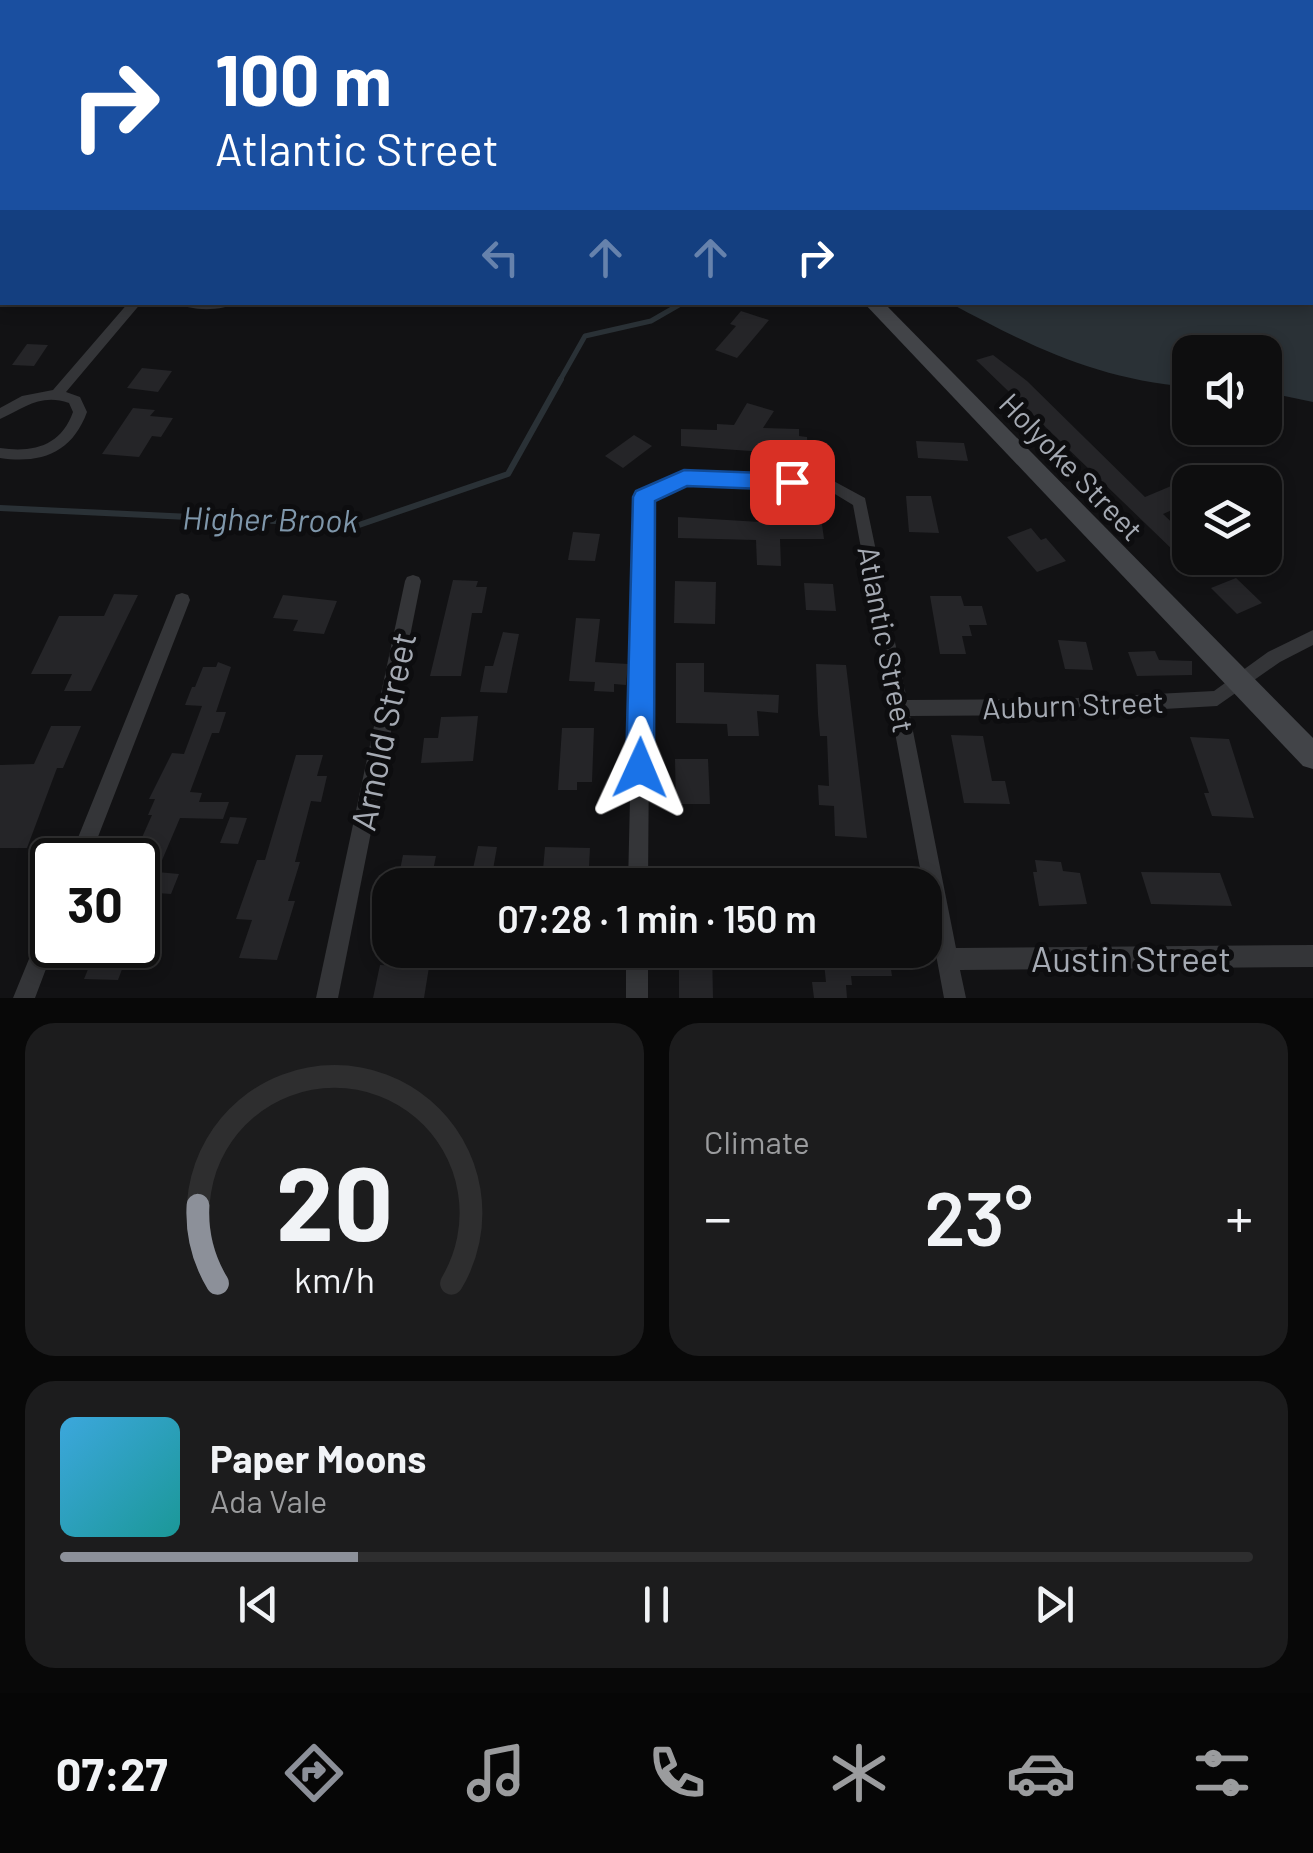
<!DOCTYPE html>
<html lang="en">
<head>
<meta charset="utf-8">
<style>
  :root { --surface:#0e0e0f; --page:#1c1c1d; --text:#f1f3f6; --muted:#9b9c9e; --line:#2e2e2f; --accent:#8c9099 }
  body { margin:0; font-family:Barlow,sans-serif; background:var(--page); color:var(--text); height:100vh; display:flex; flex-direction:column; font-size:38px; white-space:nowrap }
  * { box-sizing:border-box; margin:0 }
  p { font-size:32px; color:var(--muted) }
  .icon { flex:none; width:55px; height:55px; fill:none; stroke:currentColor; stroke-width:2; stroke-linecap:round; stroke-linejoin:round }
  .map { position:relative; height:998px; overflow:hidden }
  .drawer { display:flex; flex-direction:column; gap:25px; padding:25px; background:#080808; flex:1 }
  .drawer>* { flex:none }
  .guide { position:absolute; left:0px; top:0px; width:1315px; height:305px; box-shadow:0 5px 15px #0003,0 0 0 2px var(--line); background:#1a4fa0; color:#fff; overflow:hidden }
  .controls { position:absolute; left:1172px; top:335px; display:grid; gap:20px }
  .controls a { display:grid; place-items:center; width:110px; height:110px; border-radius:20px; background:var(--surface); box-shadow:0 5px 15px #0003,0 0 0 2px var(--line); font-size:50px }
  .speed { position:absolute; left:30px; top:838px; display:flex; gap:20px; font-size:50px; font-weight:700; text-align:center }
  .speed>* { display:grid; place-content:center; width:130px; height:130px; border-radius:50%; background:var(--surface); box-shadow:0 5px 15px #0003,0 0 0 2px var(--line); line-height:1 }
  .speed .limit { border:5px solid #111; border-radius:15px; background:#fff; color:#111 }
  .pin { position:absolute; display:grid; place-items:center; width:85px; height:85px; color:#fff; margin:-42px; border-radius:20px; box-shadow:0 5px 15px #0006 }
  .me { position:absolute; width:110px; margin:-55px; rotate:1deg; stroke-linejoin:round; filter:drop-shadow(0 0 8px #0008) }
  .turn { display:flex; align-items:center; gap:35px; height:210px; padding:0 50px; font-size:45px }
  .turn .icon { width:130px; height:130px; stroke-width:2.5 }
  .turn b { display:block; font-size:70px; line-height:85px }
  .lanes { display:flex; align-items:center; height:95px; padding:0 50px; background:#0003; justify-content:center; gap:50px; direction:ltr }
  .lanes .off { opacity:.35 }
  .big { font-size:75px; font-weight:600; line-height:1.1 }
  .drawer .widget { flex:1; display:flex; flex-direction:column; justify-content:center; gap:15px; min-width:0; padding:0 35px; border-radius:30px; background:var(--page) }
  .drawer .dial { align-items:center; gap:0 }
  .dial svg { height:260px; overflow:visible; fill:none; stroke:var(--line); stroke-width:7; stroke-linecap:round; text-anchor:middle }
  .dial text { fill:var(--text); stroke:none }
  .song { display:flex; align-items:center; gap:30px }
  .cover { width:120px; height:120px; border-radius:15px; background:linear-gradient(135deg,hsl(200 70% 55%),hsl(180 70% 35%)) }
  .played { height:10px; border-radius:5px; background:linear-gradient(90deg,var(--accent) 25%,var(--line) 25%) }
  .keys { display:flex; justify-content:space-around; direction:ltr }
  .heat { display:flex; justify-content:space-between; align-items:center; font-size:55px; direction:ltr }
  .drawer .tiles { flex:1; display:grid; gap:25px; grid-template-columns:1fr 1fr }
  .widget:last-child { grid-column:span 2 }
  .trip { position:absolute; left:372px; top:868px; width:570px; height:100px; border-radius:30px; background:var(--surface); box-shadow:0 5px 15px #0003,0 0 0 2px var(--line); font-weight:600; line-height:100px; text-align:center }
  .tabs { display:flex; height:160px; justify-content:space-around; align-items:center; background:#060606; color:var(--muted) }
  .tabs .icon { width:70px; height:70px }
  .tabs .selected { color:var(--accent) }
  .tabs b { font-size:45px; color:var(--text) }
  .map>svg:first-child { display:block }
  .water { fill:#2a3136 }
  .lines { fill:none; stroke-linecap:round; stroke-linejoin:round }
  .stream-far1 { stroke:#2a3136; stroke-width:5 }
  .stream { stroke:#2a3136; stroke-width:6 }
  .building { fill:#252528 }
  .service { stroke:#343538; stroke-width:5 }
  .minor { fill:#343538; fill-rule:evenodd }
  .tertiary { fill:#343538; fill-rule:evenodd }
  .secondary { fill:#424448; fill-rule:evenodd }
  .route { fill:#1a73e8; stroke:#114b97; stroke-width:2.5 }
  .labels { text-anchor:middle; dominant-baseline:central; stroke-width:10; stroke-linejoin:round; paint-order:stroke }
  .street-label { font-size:30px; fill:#a5aab3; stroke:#0d0d0f }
  .water-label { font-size:32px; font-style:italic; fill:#7f97ab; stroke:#0d0d0f }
  .near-street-label { font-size:35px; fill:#a5aab3; stroke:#0d0d0f }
</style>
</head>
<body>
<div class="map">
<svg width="1313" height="998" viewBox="0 0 1313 998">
  <rect width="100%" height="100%" fill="#121214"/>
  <path class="water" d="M 1313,294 L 1313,402 L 1265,392 L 1265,352 L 1190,352 L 1190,387 C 1096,379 1032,347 950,303 L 1312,302 Z"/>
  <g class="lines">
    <path class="stream-far1" d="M 559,382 L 585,336 L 651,321 L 684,302"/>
    <path class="stream" d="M 0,508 L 359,525 L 508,474 L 561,379"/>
  </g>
  <g class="building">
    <path d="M 741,311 L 769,320 L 737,358 L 715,350 L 736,326 L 730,324 Z"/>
    <path d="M 27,344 L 48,345 L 34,366 L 12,365 Z"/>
    <path d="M 993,355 L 1027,381 L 1145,497 L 1176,484 L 1190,496 L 1190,502 L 1163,514 L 1190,540 L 1190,549 L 1177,554 L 976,360 Z"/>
    <path d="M 142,368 L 172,371 L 158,392 L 127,388 Z"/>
    <path d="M 747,403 L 774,411 L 763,428 L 799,429 L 799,436 L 807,437 L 808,455 L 681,446 L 681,429 L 717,430 L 717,424 L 734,425 Z"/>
    <path d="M 133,408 L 155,410 L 150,416 L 173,418 L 161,437 L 152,436 L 139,457 L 102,454 Z"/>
    <path d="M 634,435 L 652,446 L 623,468 L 605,456 Z"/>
    <path d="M 916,441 L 964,443 L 968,461 L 918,458 Z"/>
    <path d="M 906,496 L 931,496 L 939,533 L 909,532 Z"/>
    <path d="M 772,516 L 821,517 L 824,539 L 780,539 L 781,566 L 757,565 L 756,540 L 678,538 L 678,517 L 760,522 L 772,521 Z"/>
    <path d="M 1031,528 L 1041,540 L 1046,538 L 1066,561 L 1037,572 L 1007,537 Z"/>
    <path d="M 573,532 L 600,534 L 595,561 L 568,560 Z"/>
    <path d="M 1236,578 L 1262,603 L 1237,614 L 1211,588 Z"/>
    <path d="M 453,580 L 478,581 L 476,587 L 487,587 L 482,613 L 472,613 L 461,676 L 430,676 Z"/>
    <path d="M 675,581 L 716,582 L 715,624 L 674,623 Z"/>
    <path d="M 804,583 L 833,584 L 836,611 L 806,610 Z"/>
    <path d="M 114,594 L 138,595 L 91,691 L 64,691 L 72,674 L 31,674 L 59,616 L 104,616 Z"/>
    <path d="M 283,595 L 337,601 L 324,634 L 293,631 L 298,620 L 273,618 Z"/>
    <path d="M 930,596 L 961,596 L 964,606 L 982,606 L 987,625 L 969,625 L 972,636 L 962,636 L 966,654 L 940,654 Z"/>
    <path d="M 576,618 L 600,619 L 595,662 L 628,664 L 626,685 L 614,684 L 614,692 L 594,691 L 595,682 L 569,681 Z"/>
    <path d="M 503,632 L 519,634 L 507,693 L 480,692 L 485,666 L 493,666 Z"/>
    <path d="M 1058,640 L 1086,642 L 1093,670 L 1065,669 Z"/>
    <path d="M 1155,651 L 1159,660 L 1192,661 L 1192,675 L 1137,676 L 1128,652 Z"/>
    <path d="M 218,662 L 231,667 L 216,712 L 226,712 L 219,733 L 212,733 L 190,792 L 202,793 L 199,802 L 229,802 L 223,819 L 180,818 L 157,872 L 179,874 L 171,894 L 143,892 L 147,883 L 138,882 L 138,860 L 132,860 L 152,815 L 148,815 L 155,799 L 149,799 L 172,753 L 184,754 L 202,706 L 185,705 L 192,687 L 195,687 L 203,667 L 216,667 Z"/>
    <path d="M 676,663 L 704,663 L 704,692 L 779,695 L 778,713 L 757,711 L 759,736 L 728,736 L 727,724 L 676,723 Z"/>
    <path d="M 816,664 L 846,665 L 867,838 L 835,836 L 834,806 L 819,805 L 818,785 L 829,786 L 827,736 L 820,736 L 818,714 Z"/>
    <path d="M 478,716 L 473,761 L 421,763 L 424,738 L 438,738 L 441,717 Z"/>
    <path d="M 51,726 L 81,726 L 63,768 L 57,768 L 27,848 L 0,848 L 0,765 L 34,764 Z"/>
    <path d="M 562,728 L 594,728 L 592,782 L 577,782 L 577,790 L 558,790 Z"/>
    <path d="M 951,735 L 983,736 L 992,781 L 1005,781 L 1010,804 L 964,803 Z"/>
    <path d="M 1190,737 L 1229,739 L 1254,818 L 1212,816 L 1204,793 L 1209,793 Z"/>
    <path d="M 296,755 L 323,755 L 317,776 L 327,776 L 321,802 L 311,801 L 295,862 L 300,862 L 288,901 L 295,901 L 277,960 L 239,958 L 252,920 L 236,919 L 257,860 L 265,860 Z"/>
    <path d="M 675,759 L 708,759 L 710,804 L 676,804 Z"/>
    <path d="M 230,817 L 247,818 L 238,844 L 220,843 Z"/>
    <path d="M 478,846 L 497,847 L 492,875 L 472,873 Z"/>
    <path d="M 545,847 L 590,848 L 588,885 L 542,881 Z"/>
    <path d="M 403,855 L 436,856 L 430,885 L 397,885 Z"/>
    <path d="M 1035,860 L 1061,862 L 1063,871 L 1080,873 L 1087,904 L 1039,906 L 1033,872 L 1037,872 Z"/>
    <path d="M 1141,872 L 1220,873 L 1232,906 L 1151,904 Z"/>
    <path d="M 98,945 L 131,945 L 118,980 L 84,979 Z"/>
    <path d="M 679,950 L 712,950 L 713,998 L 679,998 Z"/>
    <path d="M 829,950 L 888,950 L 892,976 L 851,976 L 852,985 L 846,985 L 847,998 L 814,998 L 812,982 L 826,982 L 823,954 L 829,954 Z"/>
    <path d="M 380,965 L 429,967 L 424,998 L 373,998 Z"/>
  </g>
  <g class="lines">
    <path class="service" d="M 273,2 L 279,0"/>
    <g class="minor">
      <path d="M 625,0 L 634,0 L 632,2 L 624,2 Z"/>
      <path d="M 754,0 L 762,0 L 761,2 L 753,2 Z"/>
      <rect x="1004" y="0" width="8" height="2"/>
      <rect x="1312" y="18" width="1" height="6"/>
      <path d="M 129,302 L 142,302 L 66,392 L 80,397 L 87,412 C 72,453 41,464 0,458 L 0,448 C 33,453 61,446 73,412 L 69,403 C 41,393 24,408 0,419 L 0,408 L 22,396 L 53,390 Z"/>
      <path d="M 173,302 L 238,302 C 220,312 191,311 173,302 Z"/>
      <path d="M 684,473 L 828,478 L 865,498 L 907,700 L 1058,699 L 1214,691 L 1268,652 L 1313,630 L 1313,645 L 1280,662 L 1217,706 L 1058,715 L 910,716 L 956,948 L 1313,945 L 1313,967 L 960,970 L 966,998 L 944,998 L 853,505 L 825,488 L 686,483 L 651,500 L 648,885 L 628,885 L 637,497 L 639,493 Z"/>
      <path d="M 413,575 L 419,577 L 421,581 L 338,998 L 316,998 L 405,581 L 407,577 Z"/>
      <path d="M 182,593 L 188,595 L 190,600 L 89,860 L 69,860 L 174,600 L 176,595 Z"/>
      <path d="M 52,917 L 52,945 L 55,945 L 35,998 L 13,998 L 45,920 Z"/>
      <rect x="626" y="950" width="22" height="48"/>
    </g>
    <rect class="tertiary" x="1312" y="148" width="1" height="8"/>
    <g class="secondary">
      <path d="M 108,0 L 126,0 L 127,2 L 110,2 Z"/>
      <path d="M 863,302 L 883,302 L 1313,738 L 1313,769 L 1303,766 Z"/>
    </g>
  </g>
  <path class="route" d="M 684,470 L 792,474 L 803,482 L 792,490 L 687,486 L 655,501 L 654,768 L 650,778 L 640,781 L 630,778 L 626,768 L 633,497 L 636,491 Z"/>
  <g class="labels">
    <g class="street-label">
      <text transform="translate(1072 466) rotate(46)">Holyoke Street</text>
      <text transform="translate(887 639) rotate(79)">Atlantic Street</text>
      <text transform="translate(1073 704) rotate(-2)">Auburn Street</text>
    </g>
    <g class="water-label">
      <text transform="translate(270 518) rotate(1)">Higher Brook</text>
    </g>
    <g class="near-street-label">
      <text transform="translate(382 731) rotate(-78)">Arnold Street</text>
      <text x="1131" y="958">Austin Street</text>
    </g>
  </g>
</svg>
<div class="controls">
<a><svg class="icon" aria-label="sound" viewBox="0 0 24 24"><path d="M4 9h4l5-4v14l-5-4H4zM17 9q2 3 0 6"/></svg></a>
<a><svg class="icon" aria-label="layers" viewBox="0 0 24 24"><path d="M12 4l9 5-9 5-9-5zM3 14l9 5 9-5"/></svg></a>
</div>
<div class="speed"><div class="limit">30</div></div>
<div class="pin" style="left:792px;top:482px;background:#d93025"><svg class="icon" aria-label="arrive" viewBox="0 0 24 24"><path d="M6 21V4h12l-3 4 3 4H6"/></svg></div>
<svg class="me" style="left:640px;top:768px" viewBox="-20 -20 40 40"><path d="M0-17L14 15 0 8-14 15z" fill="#1a73e8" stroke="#fff" stroke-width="4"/></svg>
<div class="trip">07:28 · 1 min · 150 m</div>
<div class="guide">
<div class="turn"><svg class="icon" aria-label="right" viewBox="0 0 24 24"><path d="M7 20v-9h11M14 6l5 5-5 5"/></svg><div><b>100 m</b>Atlantic Street</div></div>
<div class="lanes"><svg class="icon off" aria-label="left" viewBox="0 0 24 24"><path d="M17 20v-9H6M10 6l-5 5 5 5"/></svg><svg class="icon off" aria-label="ahead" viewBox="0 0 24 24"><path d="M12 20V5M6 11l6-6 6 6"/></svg><svg class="icon off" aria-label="ahead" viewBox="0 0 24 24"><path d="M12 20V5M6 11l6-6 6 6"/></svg><svg class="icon" aria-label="right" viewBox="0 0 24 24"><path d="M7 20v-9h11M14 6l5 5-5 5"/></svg></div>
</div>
</div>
<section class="drawer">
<div class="tiles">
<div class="widget dial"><svg viewBox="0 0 100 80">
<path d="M14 69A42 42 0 1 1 86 69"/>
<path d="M14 69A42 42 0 0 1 8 45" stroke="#8c9099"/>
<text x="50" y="56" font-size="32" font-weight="700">20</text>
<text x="50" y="72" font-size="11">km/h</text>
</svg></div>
<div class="widget"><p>Climate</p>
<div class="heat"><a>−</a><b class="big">23°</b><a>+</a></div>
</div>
<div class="widget">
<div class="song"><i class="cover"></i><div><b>Paper Moons</b><p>Ada Vale</p></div></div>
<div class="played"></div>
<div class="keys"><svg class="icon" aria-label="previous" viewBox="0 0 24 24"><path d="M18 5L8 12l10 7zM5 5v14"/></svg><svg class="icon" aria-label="pause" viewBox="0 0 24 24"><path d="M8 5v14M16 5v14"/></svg><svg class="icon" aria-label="next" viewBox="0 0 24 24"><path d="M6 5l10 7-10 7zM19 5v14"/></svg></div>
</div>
</div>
</section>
<nav class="tabs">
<b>07:27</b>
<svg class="icon selected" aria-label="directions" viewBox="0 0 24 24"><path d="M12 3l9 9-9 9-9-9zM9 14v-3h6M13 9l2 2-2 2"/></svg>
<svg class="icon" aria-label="music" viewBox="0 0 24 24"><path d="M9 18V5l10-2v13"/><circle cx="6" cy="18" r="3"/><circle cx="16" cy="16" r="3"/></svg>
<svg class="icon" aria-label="phone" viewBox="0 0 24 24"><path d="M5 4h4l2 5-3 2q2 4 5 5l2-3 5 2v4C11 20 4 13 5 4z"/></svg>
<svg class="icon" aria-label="climate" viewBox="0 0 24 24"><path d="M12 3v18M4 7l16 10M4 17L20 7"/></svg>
<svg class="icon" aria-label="car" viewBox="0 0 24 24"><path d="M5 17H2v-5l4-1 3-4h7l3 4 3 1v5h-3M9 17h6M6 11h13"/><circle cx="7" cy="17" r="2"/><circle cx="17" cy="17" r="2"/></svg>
<svg class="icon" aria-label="filters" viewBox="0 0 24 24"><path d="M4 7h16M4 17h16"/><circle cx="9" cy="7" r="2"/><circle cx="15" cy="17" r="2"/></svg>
</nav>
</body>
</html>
